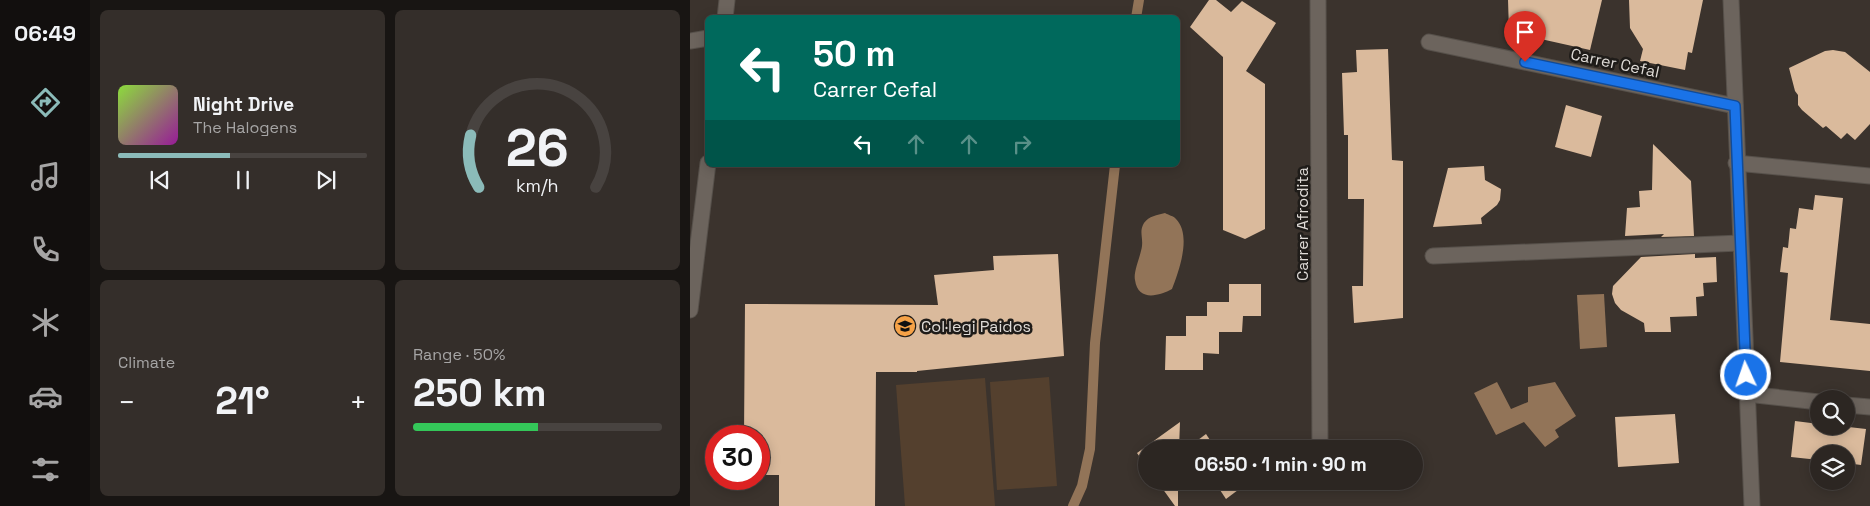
<!DOCTYPE html>
<html lang="en">
<head>
<meta charset="utf-8">
<style>
  :root { --surface:#2c2622; --page:#342e2a; --text:#f1f3f6; --muted:#a6a5a5; --line:#484340; --accent:#8bbbb9 }
  body { margin:0; font-family:"Space Grotesk",sans-serif; background:var(--page); color:var(--text); height:100vh; display:flex; flex-direction:column; font-size:19px; white-space:nowrap }
  * { box-sizing:border-box; margin:0 }
  p { font-size:16px; color:var(--muted) }
  .icon { flex:none; width:28px; height:28px; fill:none; stroke:currentColor; stroke-width:2; stroke-linecap:round; stroke-linejoin:round }
  .map { position:relative; flex:1; overflow:hidden }
  .drawer { display:flex; flex-direction:column; gap:10px; padding:10px; background:#181513; width:600px }
  .drawer>* { flex:none }
  .top-card { position:absolute; left:15px; top:15px; width:475px; height:152px; border-radius:8px; box-shadow:0 2px 12px #0003,0 0 0 1px var(--line); background:#00695c; color:#fff; overflow:hidden }
  .fabs { position:absolute; left:1120px; top:390px; display:grid; gap:10px }
  .fabs a { display:grid; place-items:center; width:45px; height:45px; border-radius:50%; background:var(--surface); box-shadow:0 2px 12px #0003,0 0 0 1px var(--line); font-size:25px }
  .speed { position:absolute; left:15px; top:425px; display:flex; gap:10px; font-size:25px; font-weight:700; text-align:center }
  .speed>* { display:grid; place-content:center; width:65px; height:65px; border-radius:50%; background:var(--surface); box-shadow:0 2px 12px #0003,0 0 0 1px var(--line); line-height:1 }
  .speed .limit { border:8px solid #d22; background:#fff; color:#111 }
  .pin { position:absolute; display:grid; place-items:center; width:42px; height:42px; color:#fff; margin:-51px -21px; border-radius:50% 50% 50% 0; rotate:-45deg; box-shadow:0 0 5px #0007 }
  .pin .icon { rotate:45deg }
  .me { position:absolute; width:55px; margin:-28px; rotate:357deg; stroke-linejoin:round; filter:drop-shadow(0 0 4px #0008) }
  .turn { display:flex; align-items:center; gap:18px; height:105px; padding:0 25px; font-size:22px }
  .turn .icon { width:65px; height:65px; stroke-width:2.5 }
  .turn b { display:block; font-size:35px; line-height:42px }
  .lanes { display:flex; align-items:center; height:48px; padding:0 25px; background:#0003; justify-content:center; gap:25px; direction:ltr }
  .lanes .off { opacity:.35 }
  .big { font-size:38px; font-weight:800; line-height:1.1 }
  .drawer .tile { flex:1; display:flex; flex-direction:column; justify-content:center; gap:8px; min-width:0; padding:0 18px; border-radius:8px; background:var(--page) }
  .drawer .dial { align-items:center; gap:0 }
  .dial svg { height:130px; overflow:visible; fill:none; stroke:var(--line); stroke-width:7; stroke-linecap:round; text-anchor:middle }
  .dial text { fill:var(--text); stroke:none }
  .song { display:flex; align-items:center; gap:15px }
  .cover { width:60px; height:60px; border-radius:8px; background:linear-gradient(135deg,hsl(90 70% 55%),hsl(300 70% 35%)) }
  .played { height:5px; border-radius:2px; background:linear-gradient(90deg,var(--accent) 45%,var(--line) 45%) }
  .keys { display:flex; justify-content:space-around; direction:ltr }
  .heat { display:flex; justify-content:space-between; align-items:center; font-size:28px; direction:ltr }
  .charge { height:8px; border-radius:4px; background:linear-gradient(90deg,#34c759 50%,var(--line) 0) }
  .drawer .tiles { flex:1; display:grid; gap:10px; grid-template-columns:repeat(2,1fr) }
  .trip { position:absolute; left:448px; top:440px; width:285px; height:50px; border-radius:25px; background:var(--surface); box-shadow:0 2px 12px #0003,0 0 0 1px var(--line); font-weight:800; line-height:50px; text-align:center }
  main { display:flex; flex:1; min-height:0 }
  .menu { display:flex; flex-direction:column; width:90px; justify-content:space-around; align-items:center; background:#120f0e; color:var(--muted) }
  .menu .icon { width:35px; height:35px }
  .menu .current { color:var(--accent) }
  .menu b { font-size:22px; color:var(--text) }
  .map>svg:first-child { display:block }
  .green { fill:#54402e }
  .water { fill:#927458 }
  .lines { fill:none; stroke-linecap:round; stroke-linejoin:round }
  .stream { stroke:#927458; stroke-width:10 }
  .building { fill:#daba9c }
  .minor-casing { stroke:#57514b; stroke-width:17 }
  .minor { stroke:#6c645d; stroke-width:15 }
  .route-casing { stroke:#114b97; stroke-width:12 }
  .route { stroke:#1a73e8; stroke-width:9 }
  .labels { text-anchor:middle; dominant-baseline:central; stroke-width:5; stroke-linejoin:round; paint-order:stroke }
  .street-label { font-size:16px; fill:#dfdbd7; stroke:#1f1c19 }
  .poi-label { font-size:16px; fill:#dfdbd7; stroke:#1f1c19; text-anchor:start }
</style>
</head>
<body>
<main>
<nav class="menu">
<b>06:49</b>
<svg class="icon current" aria-label="directions" viewBox="0 0 24 24"><path d="M12 3l9 9-9 9-9-9zM9 14v-3h6M13 9l2 2-2 2"/></svg>
<svg class="icon" aria-label="music" viewBox="0 0 24 24"><path d="M9 18V5l10-2v13"/><circle cx="6" cy="18" r="3"/><circle cx="16" cy="16" r="3"/></svg>
<svg class="icon" aria-label="phone" viewBox="0 0 24 24"><path d="M5 4h4l2 5-3 2q2 4 5 5l2-3 5 2v4C11 20 4 13 5 4z"/></svg>
<svg class="icon" aria-label="climate" viewBox="0 0 24 24"><path d="M12 3v18M4 7l16 10M4 17L20 7"/></svg>
<svg class="icon" aria-label="car" viewBox="0 0 24 24"><path d="M5 17H2v-5l4-1 3-4h7l3 4 3 1v5h-3M9 17h6M6 11h13"/><circle cx="7" cy="17" r="2"/><circle cx="17" cy="17" r="2"/></svg>
<svg class="icon" aria-label="filters" viewBox="0 0 24 24"><path d="M4 7h16M4 17h16"/><circle cx="9" cy="7" r="2"/><circle cx="15" cy="17" r="2"/></svg>
</nav>
<section class="drawer">
<div class="tiles">
<div class="tile">
<div class="song"><i class="cover"></i><div><b>Night Drive</b><p>The Halogens</p></div></div>
<div class="played"></div>
<div class="keys"><svg class="icon" aria-label="previous" viewBox="0 0 24 24"><path d="M18 5L8 12l10 7zM5 5v14"/></svg><svg class="icon" aria-label="pause" viewBox="0 0 24 24"><path d="M8 5v14M16 5v14"/></svg><svg class="icon" aria-label="next" viewBox="0 0 24 24"><path d="M6 5l10 7-10 7zM19 5v14"/></svg></div>
</div>
<div class="tile dial"><svg viewBox="0 0 100 80">
<path d="M14 69A42 42 0 1 1 86 69"/>
<path d="M14 69A42 42 0 0 1 9 37" stroke="#8bbbb9"/>
<text x="50" y="56" font-size="32" font-weight="700">26</text>
<text x="50" y="72" font-size="11">km/h</text>
</svg></div>
<div class="tile"><p>Climate</p>
<div class="heat"><a>−</a><b class="big">21°</b><a>+</a></div>
</div>
<div class="tile"><p>Range · 50%</p><b class="big">250 km</b><div class="charge"></div></div>
</div>
</section>
<div class="map">
<svg width="1180" height="506" viewBox="0 0 1180 506">
  <rect width="100%" height="100%" fill="#3b332d"/>
  <g class="green">
    <path d="M 359,377 L 367,486 L 307,490 L 300,382 Z"/>
    <path d="M 295,378 L 305,506 L 215,506 L 206,385 Z"/>
  </g>
  <g class="water">
    <path d="M 475,213 C 478,215 484,216 486,219 C 502,235 489,271 482,289 C 469,296 448,302 445,280 C 443,272 451,255 452,246 C 453,237 449,231 454,223 C 459,216 467,215 475,213 Z"/>
    <path d="M 914,294 L 917,347 L 890,349 L 887,295 Z"/>
    <path d="M 807,382 L 821,409 L 838,402 L 838,387 L 865,382 L 886,416 L 865,430 L 869,437 L 855,447 L 834,422 L 806,435 L 784,393 Z"/>
  </g>
  <g class="lines">
    <g class="stream">
      <path d="M 446,18 L 449,0"/>
      <path d="M 383,506 L 392,486 L 400,449 L 405,343 L 425,165"/>
    </g>
  </g>
  <g class="building">
    <path d="M 519,0 L 526,0 L 541,12 L 552,1 L 586,23 L 556,71 L 575,84 L 575,229 L 555,239 L 533,230 L 533,57 L 500,27 Z"/>
    <path d="M 818,0 L 912,0 L 900,50 L 819,32 Z"/>
    <path d="M 939,0 L 1013,0 L 1002,53 L 998,52 L 995,70 L 950,61 L 953,49 L 940,28 Z"/>
    <path d="M 698,49 L 702,160 L 713,161 L 713,318 L 664,323 L 662,286 L 673,286 L 674,199 L 658,199 L 658,135 L 654,135 L 652,73 L 667,72 L 666,50 Z"/>
    <path d="M 1143,50 L 1155,52 L 1180,72 L 1180,124 L 1165,140 L 1157,133 L 1151,139 L 1136,126 L 1133,128 L 1112,110 L 1108,105 L 1108,95 L 1105,91 L 1099,68 L 1135,51 Z"/>
    <path d="M 876,105 L 912,116 L 901,157 L 865,147 Z"/>
    <path d="M 963,144 L 1001,181 L 1004,236 L 971,237 L 974,234 L 935,236 L 937,208 L 950,207 L 949,191 L 962,190 Z"/>
    <path d="M 794,166 L 795,180 L 811,189 L 810,200 L 807,205 L 791,218 L 792,224 L 743,227 L 758,168 Z"/>
    <path d="M 1125,195 L 1153,198 L 1140,320 L 1180,324 L 1180,371 L 1090,362 L 1098,273 L 1090,272 L 1093,247 L 1098,248 L 1100,228 L 1106,229 L 1109,208 L 1123,210 Z"/>
    <path d="M 368,254 L 374,356 L 227,371 L 227,372 L 186,372 L 185,506 L 89,506 L 89,475 L 69,475 L 69,436 L 54,436 L 55,304 L 248,305 L 244,275 L 304,270 L 303,256 Z"/>
    <path d="M 1005,254 L 1005,258 L 1026,257 L 1027,282 L 1013,283 L 1014,296 L 1006,297 L 1007,316 L 980,317 L 981,332 L 955,332 L 954,323 L 931,310 L 925,303 L 922,294 L 923,286 L 951,257 Z"/>
    <path d="M 539,284 L 571,284 L 571,316 L 553,316 L 552,332 L 529,332 L 529,354 L 513,353 L 513,370 L 475,370 L 476,336 L 496,336 L 496,316 L 517,316 L 517,302 L 539,302 Z"/>
    <path d="M 985,414 L 989,463 L 928,467 L 925,417 Z"/>
    <path d="M 1105,421 L 1129,424 L 1129,426 L 1150,426 L 1176,429 L 1171,465 L 1156,463 L 1156,454 L 1129,454 L 1129,460 L 1101,457 Z"/>
    <path d="M 490,422 L 489,449 L 456,449 L 456,466 L 447,453 Z"/>
    <path d="M 516,434 L 526,449 L 496,449 Z"/>
    <path d="M 467,481 L 502,481 L 488,491 L 488,506 L 485,506 Z"/>
    <path d="M 524,481 L 560,481 L 536,499 Z"/>
  </g>
  <g class="lines">
    <g class="minor-casing">
      <g id="minor">
        <path d="M 628,0 L 630,449"/>
        <path d="M 1041,0 L 1062,506"/>
        <path d="M 35,18 L 37,0"/>
        <path d="M 0,41 L 18,38"/>
        <path d="M 739,42 L 1045,106"/>
        <path d="M 1046,163 L 1180,176"/>
        <path d="M 743,256 L 1050,243"/>
        <path d="M 0,310 L 18,163"/>
        <path d="M 1057,394 L 1129,402"/>
        <path d="M 1156,405 L 1180,407"/>
      </g>
    </g>
    <use href="#minor" class="minor"/>
  </g>
  <g class="lines">
    <g class="route-casing">
      <path id="route" d="M 835,62 L 1045,106 L 1056,375"/>
    </g>
    <use href="#route" class="route"/>
  </g>
  <defs>
    <g id="school-disc" transform="scale(1.125)"><circle r="9.5" fill="#f6a247" stroke="#1f1c19"/><path d="M0-5L7-2L0 1L-7-2ZM-4 1L0 2.5L4 1V4Q0 6-4 4Z" fill="#111"/></g>
  </defs>
  <g fill-rule="evenodd">
    <use href="#school-disc" x="215" y="326"/>
  </g>
  <g class="labels">
    <g class="street-label">
      <text transform="translate(925 63) rotate(12)">Carrer Cefal</text>
      <text transform="translate(612 224) rotate(-90)">Carrer Afrodita</text>
    </g>
    <g class="poi-label">
      <text x="231" y="326">Col·legi Paidos</text>
    </g>
  </g>
</svg>
<div class="fabs">
<a><svg class="icon" aria-label="search" viewBox="0 0 24 24"><circle cx="10" cy="10" r="6"/><path d="M15 15l6 6"/></svg></a>
<a><svg class="icon" aria-label="layers" viewBox="0 0 24 24"><path d="M12 4l9 5-9 5-9-5zM3 14l9 5 9-5"/></svg></a>
</div>
<div class="speed"><div class="limit">30</div></div>
<div class="pin" style="left:835px;top:62px;background:#d93025"><svg class="icon" aria-label="arrive" viewBox="0 0 24 24"><path d="M6 21V4h12l-3 4 3 4H6"/></svg></div>
<svg class="me" style="left:1056px;top:375px" viewBox="-20 -20 40 40"><circle r="17" fill="#1a73e8" stroke="#fff" stroke-width="3"/><path d="M0-11L8 9 0 5-8 9z" fill="#fff"/></svg>
<div class="trip">06:50 · 1 min · 90 m</div>
<div class="top-card">
<div class="turn"><svg class="icon" aria-label="left" viewBox="0 0 24 24"><path d="M17 20v-9H6M10 6l-5 5 5 5"/></svg><div><b>50 m</b>Carrer Cefal</div></div>
<div class="lanes"><svg class="icon" aria-label="left" viewBox="0 0 24 24"><path d="M17 20v-9H6M10 6l-5 5 5 5"/></svg><svg class="icon off" aria-label="ahead" viewBox="0 0 24 24"><path d="M12 20V5M6 11l6-6 6 6"/></svg><svg class="icon off" aria-label="ahead" viewBox="0 0 24 24"><path d="M12 20V5M6 11l6-6 6 6"/></svg><svg class="icon off" aria-label="right" viewBox="0 0 24 24"><path d="M7 20v-9h11M14 6l5 5-5 5"/></svg></div>
</div>
</div>
</main>
</body>
</html>
